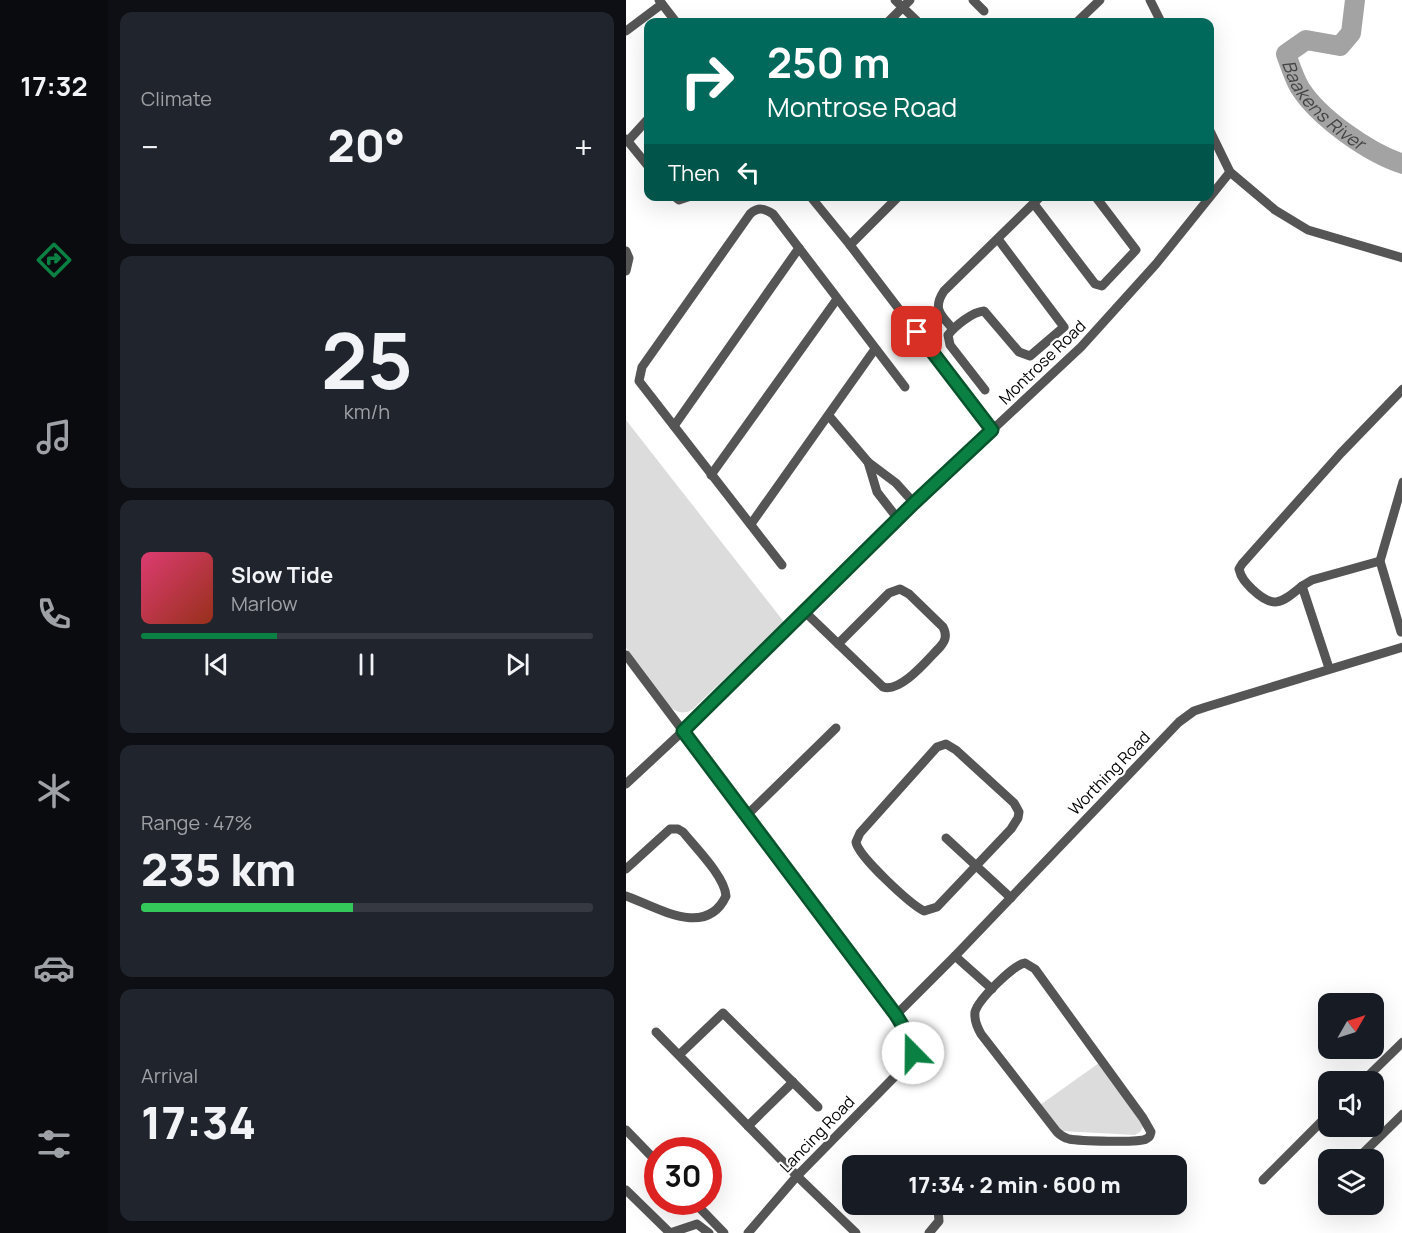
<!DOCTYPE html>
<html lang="en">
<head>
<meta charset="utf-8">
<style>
  :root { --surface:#171b24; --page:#20242c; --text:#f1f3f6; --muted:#9ea1a6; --line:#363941; --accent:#0b8043 }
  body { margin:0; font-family:Manrope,sans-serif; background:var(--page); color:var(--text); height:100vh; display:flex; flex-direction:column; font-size:22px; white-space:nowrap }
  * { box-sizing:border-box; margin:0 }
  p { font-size:20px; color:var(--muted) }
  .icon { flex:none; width:33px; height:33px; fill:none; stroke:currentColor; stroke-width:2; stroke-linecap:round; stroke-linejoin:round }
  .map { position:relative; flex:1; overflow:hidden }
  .panel { display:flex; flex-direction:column; gap:12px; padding:12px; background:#0d0f14; width:518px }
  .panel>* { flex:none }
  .top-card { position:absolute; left:18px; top:18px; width:570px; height:183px; border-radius:12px; box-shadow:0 6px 24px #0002; background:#00695c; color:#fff; overflow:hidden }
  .needle { width:39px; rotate:51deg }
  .controls { position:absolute; left:692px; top:993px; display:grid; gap:12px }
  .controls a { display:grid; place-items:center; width:66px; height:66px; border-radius:12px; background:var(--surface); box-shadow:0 6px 24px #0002; font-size:30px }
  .speed { position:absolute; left:18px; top:1137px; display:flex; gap:12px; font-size:30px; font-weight:700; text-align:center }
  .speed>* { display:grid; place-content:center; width:78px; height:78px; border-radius:50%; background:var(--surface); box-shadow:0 6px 24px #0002; line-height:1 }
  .speed .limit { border:9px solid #d22; background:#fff; color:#111 }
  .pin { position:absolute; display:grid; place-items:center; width:51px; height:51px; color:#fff; margin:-26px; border-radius:12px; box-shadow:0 3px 9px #0006 }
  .me { position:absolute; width:66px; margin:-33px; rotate:338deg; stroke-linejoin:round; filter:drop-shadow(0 0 4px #0008) }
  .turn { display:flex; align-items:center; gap:21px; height:126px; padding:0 24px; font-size:27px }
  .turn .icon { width:78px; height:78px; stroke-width:2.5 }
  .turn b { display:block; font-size:42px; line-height:51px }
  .then { display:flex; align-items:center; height:57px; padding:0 24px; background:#0003; gap:12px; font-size:22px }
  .big { font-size:45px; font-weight:800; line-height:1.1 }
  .panel .widget { flex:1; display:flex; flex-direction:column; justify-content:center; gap:9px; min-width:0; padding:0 21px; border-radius:12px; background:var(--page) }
  .panel .dial { align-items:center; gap:0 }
  .dial b { font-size:78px; line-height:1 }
  .song { display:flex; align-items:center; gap:18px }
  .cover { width:72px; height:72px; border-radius:9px; background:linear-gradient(135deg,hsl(340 70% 55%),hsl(10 70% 35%)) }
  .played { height:6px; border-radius:3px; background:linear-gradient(90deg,var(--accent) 30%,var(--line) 30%) }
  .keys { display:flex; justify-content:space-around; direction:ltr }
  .heat { display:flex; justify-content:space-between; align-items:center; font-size:33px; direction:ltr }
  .charge { height:9px; border-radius:4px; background:linear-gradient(90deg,#34c759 47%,var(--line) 0) }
  .trip { position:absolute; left:216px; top:1155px; width:345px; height:60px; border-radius:12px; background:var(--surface); box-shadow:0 6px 24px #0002; font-weight:800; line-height:60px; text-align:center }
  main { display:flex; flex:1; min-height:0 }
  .menu { display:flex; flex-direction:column; width:108px; justify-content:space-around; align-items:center; background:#090b0e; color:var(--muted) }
  .menu .icon { width:42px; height:42px }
  .menu .on { color:var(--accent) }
  .menu b { font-size:27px; color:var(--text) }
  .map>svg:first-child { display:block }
  .green { fill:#dcdcdc }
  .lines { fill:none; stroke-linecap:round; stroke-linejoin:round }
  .river { stroke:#a3a3a3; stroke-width:20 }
  .street { stroke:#555; stroke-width:9 }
  .route-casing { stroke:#07532c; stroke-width:15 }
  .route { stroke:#0b8043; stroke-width:10 }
  .labels { text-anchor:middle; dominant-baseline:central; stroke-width:4.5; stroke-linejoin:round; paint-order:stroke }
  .street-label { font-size:16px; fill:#000; stroke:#fff }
  .water-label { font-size:18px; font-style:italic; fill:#444; stroke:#fff }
</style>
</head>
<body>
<main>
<nav class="menu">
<b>17:32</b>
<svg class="icon on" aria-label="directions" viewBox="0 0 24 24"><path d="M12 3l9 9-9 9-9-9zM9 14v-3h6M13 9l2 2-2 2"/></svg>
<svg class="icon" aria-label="music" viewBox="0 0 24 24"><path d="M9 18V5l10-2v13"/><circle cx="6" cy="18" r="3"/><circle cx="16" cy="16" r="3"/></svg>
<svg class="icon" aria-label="phone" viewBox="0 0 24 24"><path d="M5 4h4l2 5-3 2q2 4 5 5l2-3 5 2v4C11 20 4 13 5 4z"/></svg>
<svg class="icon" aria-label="climate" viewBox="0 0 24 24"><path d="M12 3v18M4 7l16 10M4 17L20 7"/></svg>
<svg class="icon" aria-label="car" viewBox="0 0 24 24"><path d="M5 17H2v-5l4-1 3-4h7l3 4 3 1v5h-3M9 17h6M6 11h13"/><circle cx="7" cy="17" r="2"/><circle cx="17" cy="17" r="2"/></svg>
<svg class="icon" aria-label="filters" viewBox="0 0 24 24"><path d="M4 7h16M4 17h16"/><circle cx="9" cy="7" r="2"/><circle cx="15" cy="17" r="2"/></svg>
</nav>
<section class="panel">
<div class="widget"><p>Climate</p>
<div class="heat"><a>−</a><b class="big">20°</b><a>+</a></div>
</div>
<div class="widget dial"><b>25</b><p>km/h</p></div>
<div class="widget">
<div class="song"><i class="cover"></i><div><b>Slow Tide</b><p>Marlow</p></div></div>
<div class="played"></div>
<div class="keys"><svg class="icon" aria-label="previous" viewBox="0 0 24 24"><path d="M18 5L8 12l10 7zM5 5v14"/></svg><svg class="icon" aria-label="pause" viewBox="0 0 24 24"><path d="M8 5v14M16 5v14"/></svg><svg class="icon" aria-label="next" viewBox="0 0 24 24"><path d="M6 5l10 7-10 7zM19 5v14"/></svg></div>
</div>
<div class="widget"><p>Range · 47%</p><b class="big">235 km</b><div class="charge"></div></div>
<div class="widget"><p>Arrival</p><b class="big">17:34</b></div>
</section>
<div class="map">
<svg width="777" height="1233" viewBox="0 0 777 1233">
  <rect width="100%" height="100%" fill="#fff"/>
  <g class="green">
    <path d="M 0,420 L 158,622 L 67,709 C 58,715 51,713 43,706 L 0,648 Z"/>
    <path d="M 473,1063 L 517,1126 L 515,1131 L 509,1135 L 435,1131 L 414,1105 Z"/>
  </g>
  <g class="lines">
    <path class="river" id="s1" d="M 729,0 L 725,33 L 714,46 L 680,40 L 660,54 C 664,65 668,78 674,88 C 693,118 743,153 777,164"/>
    <g class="street">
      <path d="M 33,0 L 50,22"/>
      <path d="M 269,0 L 292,22"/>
      <path d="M 347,0 L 358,11"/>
      <path d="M 524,0 L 535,22"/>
      <path d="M 262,22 L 284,0"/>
      <path d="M 451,22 L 474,0"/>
      <path d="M 0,31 L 36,4"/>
      <path d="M 584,131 L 604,172 L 649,210 L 682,230 L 777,258"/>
      <path d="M 0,139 L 22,166"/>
      <path d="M 2,141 L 22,119"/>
      <path d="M 48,196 L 53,200 L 65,196"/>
      <path d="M 184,196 L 224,245 L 366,431"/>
      <path d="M 408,204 L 469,284 L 476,286 L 510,250 L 469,196"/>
      <path d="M 224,245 L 273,196"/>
      <path d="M 0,251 L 3,258 L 0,271"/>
      <path d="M 327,329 C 315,315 306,309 318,291 L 415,196"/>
      <path d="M 291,332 L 315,315"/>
      <path d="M 359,390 L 324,345 L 322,335 C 329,326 346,312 358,311 L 393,352 L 404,356 L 438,327 L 372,239"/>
      <path d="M 203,416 L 242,462 L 270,483 L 288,503"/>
      <path d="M 48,426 L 173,248"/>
      <path d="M 242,462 L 251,492 L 272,519"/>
      <path d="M 85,475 L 211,299"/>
      <path d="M 125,524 L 249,349"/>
      <path d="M 156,565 L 13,381 L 16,367 L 124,214 C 132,207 138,208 147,214 L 279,387"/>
      <path d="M 676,586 C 655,603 648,610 626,589 C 620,583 615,578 613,569 L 616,564 L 715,453 L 777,389"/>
      <path d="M 179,612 L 257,687 C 275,693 302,659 314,647 C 320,640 321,635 317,627 L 283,594 L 274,589 L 263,593 L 212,644"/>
      <path d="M 775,632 L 754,561 L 777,482"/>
      <path d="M 0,655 L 270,1015 L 284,1038 L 287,1049 L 286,1059 L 171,1176 L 122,1233"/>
      <path d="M 703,668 L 676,586 L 686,580 L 754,561"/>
      <path d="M 320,744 L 330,750 L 388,803 L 393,812 L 392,818 L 385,829 L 311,907 L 298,911 C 284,904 232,856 230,842 L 234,833 L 311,747 Z"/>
      <path d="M 0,784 L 57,731 L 288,503 L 455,347 L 530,264 L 604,172"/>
      <path d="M 120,816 L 210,728"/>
      <path d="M 320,838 L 385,898"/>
      <path d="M 0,869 L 44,829 L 52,829 L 57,832 C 70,848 99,877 100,896 C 80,939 31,907 0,896"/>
      <path d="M 329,956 L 366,989"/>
      <path d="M 399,963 L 409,969 L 517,1118 L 525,1132 C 524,1136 524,1137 520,1139 C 513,1143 453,1141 443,1139 C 439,1138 434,1135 431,1132 L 355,1034 C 351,1027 348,1020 349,1012 C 352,1000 388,964 399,963 Z"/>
      <path d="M 270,1015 L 329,956 L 553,722 L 568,711 L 580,707 L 777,647"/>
      <path d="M 30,1032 L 171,1176 L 230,1233"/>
      <path d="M 53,1055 L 97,1013 L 192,1107"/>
      <path d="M 736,1082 L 777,1042"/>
      <path d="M 122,1126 L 167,1082"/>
      <path d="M 0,1130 L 32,1163"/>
      <path d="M 732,1158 L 777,1114"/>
      <path d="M 637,1180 L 702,1115"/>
      <path d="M 0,1190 L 44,1233 L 71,1224 L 83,1233"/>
      <path d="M 68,1202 L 98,1233"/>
      <path d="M 303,1233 L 313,1221 L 312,1209 L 309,1204"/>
    </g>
  </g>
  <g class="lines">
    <g class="route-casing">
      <path id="route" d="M 287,1053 L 284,1038 L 270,1015 L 57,731 L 288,503 L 366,430 L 291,332"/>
    </g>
    <use href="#route" class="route"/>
  </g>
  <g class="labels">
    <g class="street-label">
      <text transform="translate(416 362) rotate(-44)">Montrose Road</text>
      <text transform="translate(483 773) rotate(-46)">Worthing Road</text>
      <text transform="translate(191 1134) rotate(-46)">Lancing Road</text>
    </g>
    <g class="water-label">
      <text stroke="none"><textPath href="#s1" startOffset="174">Baakens River</textPath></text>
    </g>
  </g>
</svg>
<div class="controls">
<a><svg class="needle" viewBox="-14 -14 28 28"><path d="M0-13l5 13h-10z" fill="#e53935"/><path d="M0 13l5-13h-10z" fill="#9ea1a6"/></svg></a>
<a><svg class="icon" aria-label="sound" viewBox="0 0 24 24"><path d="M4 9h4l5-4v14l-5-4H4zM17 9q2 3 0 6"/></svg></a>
<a><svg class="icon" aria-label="layers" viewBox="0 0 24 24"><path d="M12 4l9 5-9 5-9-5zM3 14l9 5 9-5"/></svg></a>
</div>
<div class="speed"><div class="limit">30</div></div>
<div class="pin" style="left:291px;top:332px;background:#d93025"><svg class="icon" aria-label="arrive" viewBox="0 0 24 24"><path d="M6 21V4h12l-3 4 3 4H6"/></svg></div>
<svg class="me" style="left:287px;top:1053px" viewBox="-20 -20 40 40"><circle r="19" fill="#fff"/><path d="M0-13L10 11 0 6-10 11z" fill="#0b8043"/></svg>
<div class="trip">17:34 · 2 min · 600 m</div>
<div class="top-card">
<div class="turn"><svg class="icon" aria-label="right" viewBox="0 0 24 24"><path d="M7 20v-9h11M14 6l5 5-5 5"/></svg><div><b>250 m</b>Montrose Road</div></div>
<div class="then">Then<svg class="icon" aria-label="left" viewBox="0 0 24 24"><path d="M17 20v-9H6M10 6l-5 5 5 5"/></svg></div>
</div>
</div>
</main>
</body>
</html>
